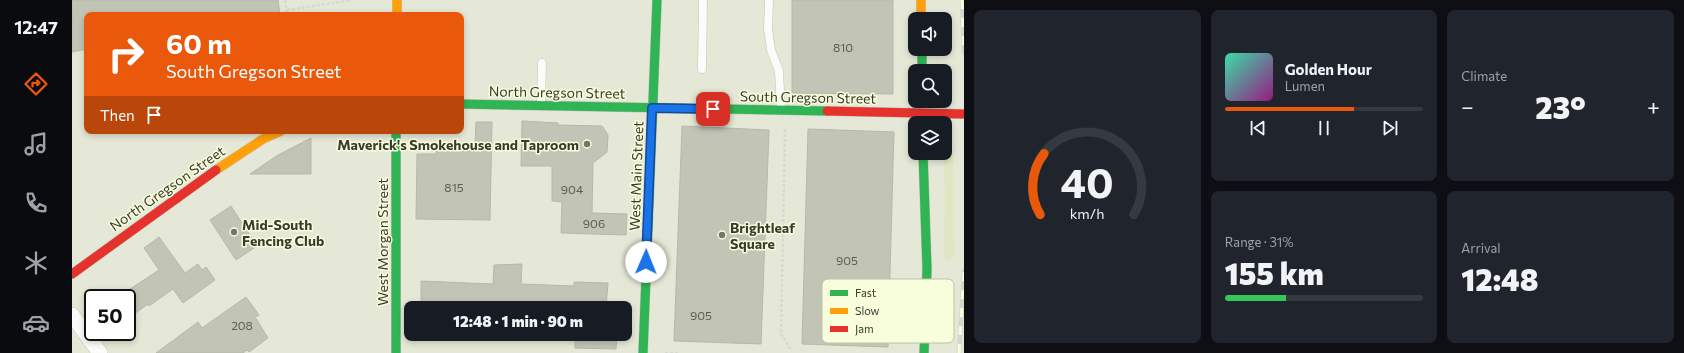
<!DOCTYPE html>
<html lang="en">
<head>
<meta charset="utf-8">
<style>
  :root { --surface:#171b24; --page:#20242c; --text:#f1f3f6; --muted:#9ea1a6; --line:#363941; --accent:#ea580c }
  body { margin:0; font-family:Commissioner,sans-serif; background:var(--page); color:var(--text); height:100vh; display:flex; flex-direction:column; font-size:15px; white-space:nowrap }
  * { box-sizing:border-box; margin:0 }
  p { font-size:13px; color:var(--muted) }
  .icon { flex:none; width:22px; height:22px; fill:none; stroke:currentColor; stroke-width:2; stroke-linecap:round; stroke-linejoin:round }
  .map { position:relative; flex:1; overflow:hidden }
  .panel { display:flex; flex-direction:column; gap:10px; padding:10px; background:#0d0f14; width:720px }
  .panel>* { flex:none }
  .top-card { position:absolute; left:12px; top:12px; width:380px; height:122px; border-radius:8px; box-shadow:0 2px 6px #0003; background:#ea580c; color:#fff; overflow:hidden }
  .controls { position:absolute; left:836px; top:12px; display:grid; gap:8px }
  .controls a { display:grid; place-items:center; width:44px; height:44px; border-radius:8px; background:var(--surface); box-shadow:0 2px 6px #0003; font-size:20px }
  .speed { position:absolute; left:12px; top:289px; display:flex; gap:8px; font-size:20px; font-weight:700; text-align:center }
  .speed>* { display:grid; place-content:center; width:52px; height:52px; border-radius:50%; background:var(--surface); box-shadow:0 2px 6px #0003; line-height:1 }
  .speed .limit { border:2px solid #111; border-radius:6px; background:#fff; color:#111 }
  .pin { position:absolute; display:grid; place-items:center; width:34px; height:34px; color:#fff; margin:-17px; border-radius:8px; box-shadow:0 2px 6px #0006 }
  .me { position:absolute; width:44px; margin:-22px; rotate:1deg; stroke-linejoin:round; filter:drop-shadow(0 0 3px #0008) }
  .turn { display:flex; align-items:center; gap:14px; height:84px; padding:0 16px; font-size:18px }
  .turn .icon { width:52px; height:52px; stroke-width:2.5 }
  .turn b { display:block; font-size:28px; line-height:34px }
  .then { display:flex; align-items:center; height:38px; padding:0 16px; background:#0003; gap:8px; font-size:15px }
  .big { font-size:30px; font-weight:800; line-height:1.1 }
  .panel .card { flex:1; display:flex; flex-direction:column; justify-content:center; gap:6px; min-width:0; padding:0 14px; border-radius:8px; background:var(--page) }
  .panel .dial { align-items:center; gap:0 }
  .dial svg { height:104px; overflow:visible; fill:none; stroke:var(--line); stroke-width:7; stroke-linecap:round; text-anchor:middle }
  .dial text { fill:var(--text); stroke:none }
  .song { display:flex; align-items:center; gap:12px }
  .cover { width:48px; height:48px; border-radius:6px; background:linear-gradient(135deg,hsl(160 70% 55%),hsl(310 70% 35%)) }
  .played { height:4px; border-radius:2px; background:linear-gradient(90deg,var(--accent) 65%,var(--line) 65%) }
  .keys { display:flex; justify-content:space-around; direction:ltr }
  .heat { display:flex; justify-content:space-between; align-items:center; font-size:22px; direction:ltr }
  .charge { height:6px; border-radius:3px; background:linear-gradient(90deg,#34c759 31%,var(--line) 0) }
  .panel .tiles { flex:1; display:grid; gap:10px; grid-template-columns:repeat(3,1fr) }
  .card:first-child { grid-row:span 2 }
  .trip { position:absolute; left:332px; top:301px; width:228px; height:40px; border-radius:8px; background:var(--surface); box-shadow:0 2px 6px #0003; font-weight:800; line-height:40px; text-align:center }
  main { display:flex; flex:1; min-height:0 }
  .tab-bar { display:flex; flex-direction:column; width:72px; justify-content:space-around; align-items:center; background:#090b0e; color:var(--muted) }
  .tab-bar .icon { width:28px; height:28px }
  .tab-bar .selected { color:var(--accent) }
  .tab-bar b { font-size:18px; color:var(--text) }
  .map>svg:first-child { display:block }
  .green { fill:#e1e5c1 }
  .building { fill:#c2c5b6; stroke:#b6b9aa }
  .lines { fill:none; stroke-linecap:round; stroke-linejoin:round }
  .lane-casing { stroke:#c2c4b6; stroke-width:9 }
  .street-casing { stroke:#c2c4b6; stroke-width:16 }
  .fast-casing { stroke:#c2c4b6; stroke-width:10 }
  .slow-casing { stroke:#c2c4b6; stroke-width:10 }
  .jam-casing { stroke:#c2c4b6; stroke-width:10 }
  .path { stroke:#d7d9d3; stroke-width:2.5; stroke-dasharray:3 2; stroke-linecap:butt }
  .lane { stroke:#fbfcf9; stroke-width:8 }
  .street { stroke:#fbfcf9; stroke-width:15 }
  .fast { stroke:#30b455; stroke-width:9 }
  .slow { stroke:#ff9f0a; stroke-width:9 }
  .jam { stroke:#e5322d; stroke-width:9 }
  .rail-casing { stroke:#d5d6d0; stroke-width:4.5 }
  .rail { stroke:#f8fddb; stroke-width:3; stroke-dasharray:9; stroke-linecap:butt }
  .route-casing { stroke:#114b97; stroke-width:10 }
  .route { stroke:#1a73e8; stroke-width:7 }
  .poi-dot { fill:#757869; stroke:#f8fddb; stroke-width:1.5 }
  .labels { text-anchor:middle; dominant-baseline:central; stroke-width:3; stroke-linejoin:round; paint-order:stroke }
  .number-label { font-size:12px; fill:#5b5e50 }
  .street-label { font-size:14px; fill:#393b2e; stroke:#f8fddb }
  .poi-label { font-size:14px; font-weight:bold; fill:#393b2e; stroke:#f8fddb; text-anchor:start }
  .key { fill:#f8fddb; stroke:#bfc3a7; stroke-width:1 }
  .key-label { font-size:11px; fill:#393b2e }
</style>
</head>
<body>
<main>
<nav class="tab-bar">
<b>12:47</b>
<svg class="icon selected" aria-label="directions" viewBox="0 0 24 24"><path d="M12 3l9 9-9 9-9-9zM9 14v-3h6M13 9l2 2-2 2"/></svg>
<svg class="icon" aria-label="music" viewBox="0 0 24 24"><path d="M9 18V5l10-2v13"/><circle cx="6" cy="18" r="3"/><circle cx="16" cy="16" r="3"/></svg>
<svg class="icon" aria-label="phone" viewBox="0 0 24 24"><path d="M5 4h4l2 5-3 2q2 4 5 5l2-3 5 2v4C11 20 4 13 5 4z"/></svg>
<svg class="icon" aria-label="climate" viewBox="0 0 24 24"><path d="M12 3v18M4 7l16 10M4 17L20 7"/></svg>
<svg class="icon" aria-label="car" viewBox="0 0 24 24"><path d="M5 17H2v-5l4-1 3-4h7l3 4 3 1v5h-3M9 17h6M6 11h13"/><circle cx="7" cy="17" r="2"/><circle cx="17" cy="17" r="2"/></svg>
</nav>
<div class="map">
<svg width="892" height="353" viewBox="0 0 892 353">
  <rect width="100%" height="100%" fill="#e5e8d6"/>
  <path class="green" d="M 873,139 L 875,139 L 881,158 L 882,258 L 874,260 L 872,253 L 873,192 L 871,153 L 873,153 Z"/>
  <g class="building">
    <path d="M 0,0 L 206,0 L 208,15 L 15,15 L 15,49 L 0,52 Z"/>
    <path d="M 720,0 L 821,0 L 821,94 L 720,93 Z"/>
    <path d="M 450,121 L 486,123 L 486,125 L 530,126 L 536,135 L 535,152 L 521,163 L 520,213 L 555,214 L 554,235 L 489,233 L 490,202 L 480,201 L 480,166 L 449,166 Z"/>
    <path d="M 404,122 L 420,122 L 418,220 L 344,219 L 345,154 L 364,154 L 365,149 L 372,144 L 403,146 Z"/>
    <path d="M 610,126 L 697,130 L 689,344 L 602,341 Z"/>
    <path d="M 736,129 L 822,132 L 816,347 L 730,344 Z"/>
    <path d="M 239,138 L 239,174 L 178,174 L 206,155 Z"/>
    <path d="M 159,206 L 185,246 L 164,260 L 138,220 Z"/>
    <path d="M 87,237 L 113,273 L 126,264 L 130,270 L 134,267 L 143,280 L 111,303 L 101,289 L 77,306 L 76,304 L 55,319 L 55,291 L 87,270 L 72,248 Z"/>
    <path d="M 450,264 L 449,284 L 502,286 L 502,282 L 536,283 L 534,308 L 442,307 L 442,308 L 349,308 L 349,281 L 421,284 L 422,265 Z"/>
    <path d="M 174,297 L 187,315 L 183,317 L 196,338 L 177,352 L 175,350 L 171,353 L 84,353 L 126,322 L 130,328 Z"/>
    <path d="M 503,334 L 545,334 L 544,349 L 503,348 Z"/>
  </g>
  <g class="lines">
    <g class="lane-casing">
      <g id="lane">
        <path d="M 697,0 L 696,29 L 699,50 L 707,71 L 709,110"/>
        <path d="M 630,69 L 631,0"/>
        <path d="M 469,105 L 470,63"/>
      </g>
    </g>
    <g class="street-casing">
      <path id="street" d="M 0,315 L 28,353"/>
    </g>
    <g class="fast-casing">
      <g id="fast">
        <path d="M 850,49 L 850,71"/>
        <path d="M 389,104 L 755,111"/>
        <path d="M 324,131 L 324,353"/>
        <path d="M 851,153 L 855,269 L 852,353"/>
        <path d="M 571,353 L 585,0"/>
      </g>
    </g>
    <g class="slow-casing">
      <g id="slow">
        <path d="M 325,0 L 325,15"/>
        <path d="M 849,0 L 849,19"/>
        <path d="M 144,170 L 191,139 L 209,131"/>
      </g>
    </g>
    <g class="jam-casing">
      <g id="jam">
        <path d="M 755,111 L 892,114"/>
        <path d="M 0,274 L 144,170"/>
      </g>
    </g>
    <g class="path">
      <path d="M 213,0 L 215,15"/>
      <path d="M 215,10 L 280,0"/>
      <path d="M 713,129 L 709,334 L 720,351"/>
      <path d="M 593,353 L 606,353"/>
    </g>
    <use href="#lane" class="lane"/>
    <use href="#street" class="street"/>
    <use href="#fast" class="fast"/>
    <use href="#slow" class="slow"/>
    <use href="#jam" class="jam"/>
    <g class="rail-casing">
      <g id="rail">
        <path d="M 890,0 L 892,53"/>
        <path d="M 887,353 L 892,271"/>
      </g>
    </g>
    <use href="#rail" class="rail"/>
  </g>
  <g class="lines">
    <g class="route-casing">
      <path id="route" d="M 574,262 L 580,108 L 641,109"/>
    </g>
    <use href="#route" class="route"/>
  </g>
  <g class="poi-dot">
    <circle cx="515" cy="144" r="4"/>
    <circle cx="162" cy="232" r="4"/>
    <circle cx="650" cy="235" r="4"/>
  </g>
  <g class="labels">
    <g class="number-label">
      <text x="771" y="47">810</text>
      <text x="382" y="187">815</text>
      <text x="500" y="189">904</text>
      <text x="522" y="223">906</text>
      <text x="775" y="260">905</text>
      <text x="629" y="315">905</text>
      <text x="170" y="325">208</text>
    </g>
    <g class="street-label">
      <text transform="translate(485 92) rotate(1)">North Gregson Street</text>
      <text transform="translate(736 97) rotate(1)">South Gregson Street</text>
      <text transform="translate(564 176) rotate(-88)">West Main Street</text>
      <text transform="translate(95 188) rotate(-35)">North Gregson Street</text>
      <text transform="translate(310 242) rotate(-90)">West Morgan Street</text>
    </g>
    <g class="poi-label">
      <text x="507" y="144" text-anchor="end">Maverick's Smokehouse and Taproom</text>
      <text x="170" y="224">Mid-South<tspan x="170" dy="16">Fencing Club</tspan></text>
      <text x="658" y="227">Brightleaf<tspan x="658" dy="16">Square</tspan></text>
    </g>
  </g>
  <rect x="750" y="279" width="132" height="64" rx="6" class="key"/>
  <rect x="758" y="290" width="18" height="6" fill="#30b455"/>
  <rect x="758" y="308" width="18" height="6" fill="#ff9f0a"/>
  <rect x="758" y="326" width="18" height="6" fill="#e5322d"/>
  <g class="key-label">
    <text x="783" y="297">Fast</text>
    <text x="783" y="315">Slow</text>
    <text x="783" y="333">Jam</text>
  </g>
</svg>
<div class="controls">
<a><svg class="icon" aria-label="sound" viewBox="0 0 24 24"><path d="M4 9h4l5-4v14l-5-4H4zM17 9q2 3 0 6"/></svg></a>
<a><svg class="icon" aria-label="search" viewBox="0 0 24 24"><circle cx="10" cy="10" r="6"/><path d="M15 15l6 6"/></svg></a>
<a><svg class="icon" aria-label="layers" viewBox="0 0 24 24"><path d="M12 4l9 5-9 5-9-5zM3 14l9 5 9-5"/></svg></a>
</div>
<div class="speed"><div class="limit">50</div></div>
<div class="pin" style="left:641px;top:109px;background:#d93025"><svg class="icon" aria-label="arrive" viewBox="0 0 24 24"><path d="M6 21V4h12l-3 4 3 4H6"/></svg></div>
<svg class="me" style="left:574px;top:262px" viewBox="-20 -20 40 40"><circle r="19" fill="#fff"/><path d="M0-13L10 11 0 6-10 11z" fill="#1a73e8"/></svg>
<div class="trip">12:48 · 1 min · 90 m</div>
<div class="top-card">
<div class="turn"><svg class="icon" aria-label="right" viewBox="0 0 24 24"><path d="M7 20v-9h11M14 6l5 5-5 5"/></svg><div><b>60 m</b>South Gregson Street</div></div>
<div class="then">Then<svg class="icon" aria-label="arrive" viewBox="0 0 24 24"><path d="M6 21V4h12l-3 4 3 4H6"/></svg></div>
</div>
</div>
<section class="panel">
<div class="tiles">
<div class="card dial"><svg viewBox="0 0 100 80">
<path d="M14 69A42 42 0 1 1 86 69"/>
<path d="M14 69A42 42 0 0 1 17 22" stroke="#ea580c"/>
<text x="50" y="56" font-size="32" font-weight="700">40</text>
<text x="50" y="72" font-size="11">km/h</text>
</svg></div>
<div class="card">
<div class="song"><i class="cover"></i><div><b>Golden Hour</b><p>Lumen</p></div></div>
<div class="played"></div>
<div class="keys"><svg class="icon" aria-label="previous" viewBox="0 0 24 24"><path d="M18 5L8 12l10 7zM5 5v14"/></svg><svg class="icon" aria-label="pause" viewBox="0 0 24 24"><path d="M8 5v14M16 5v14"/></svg><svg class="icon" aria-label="next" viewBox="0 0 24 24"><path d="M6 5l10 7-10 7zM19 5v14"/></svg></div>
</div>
<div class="card"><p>Climate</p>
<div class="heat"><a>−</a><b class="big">23°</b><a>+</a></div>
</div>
<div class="card"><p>Range · 31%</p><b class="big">155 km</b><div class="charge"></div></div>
<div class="card"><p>Arrival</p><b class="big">12:48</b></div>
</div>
</section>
</main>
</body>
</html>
